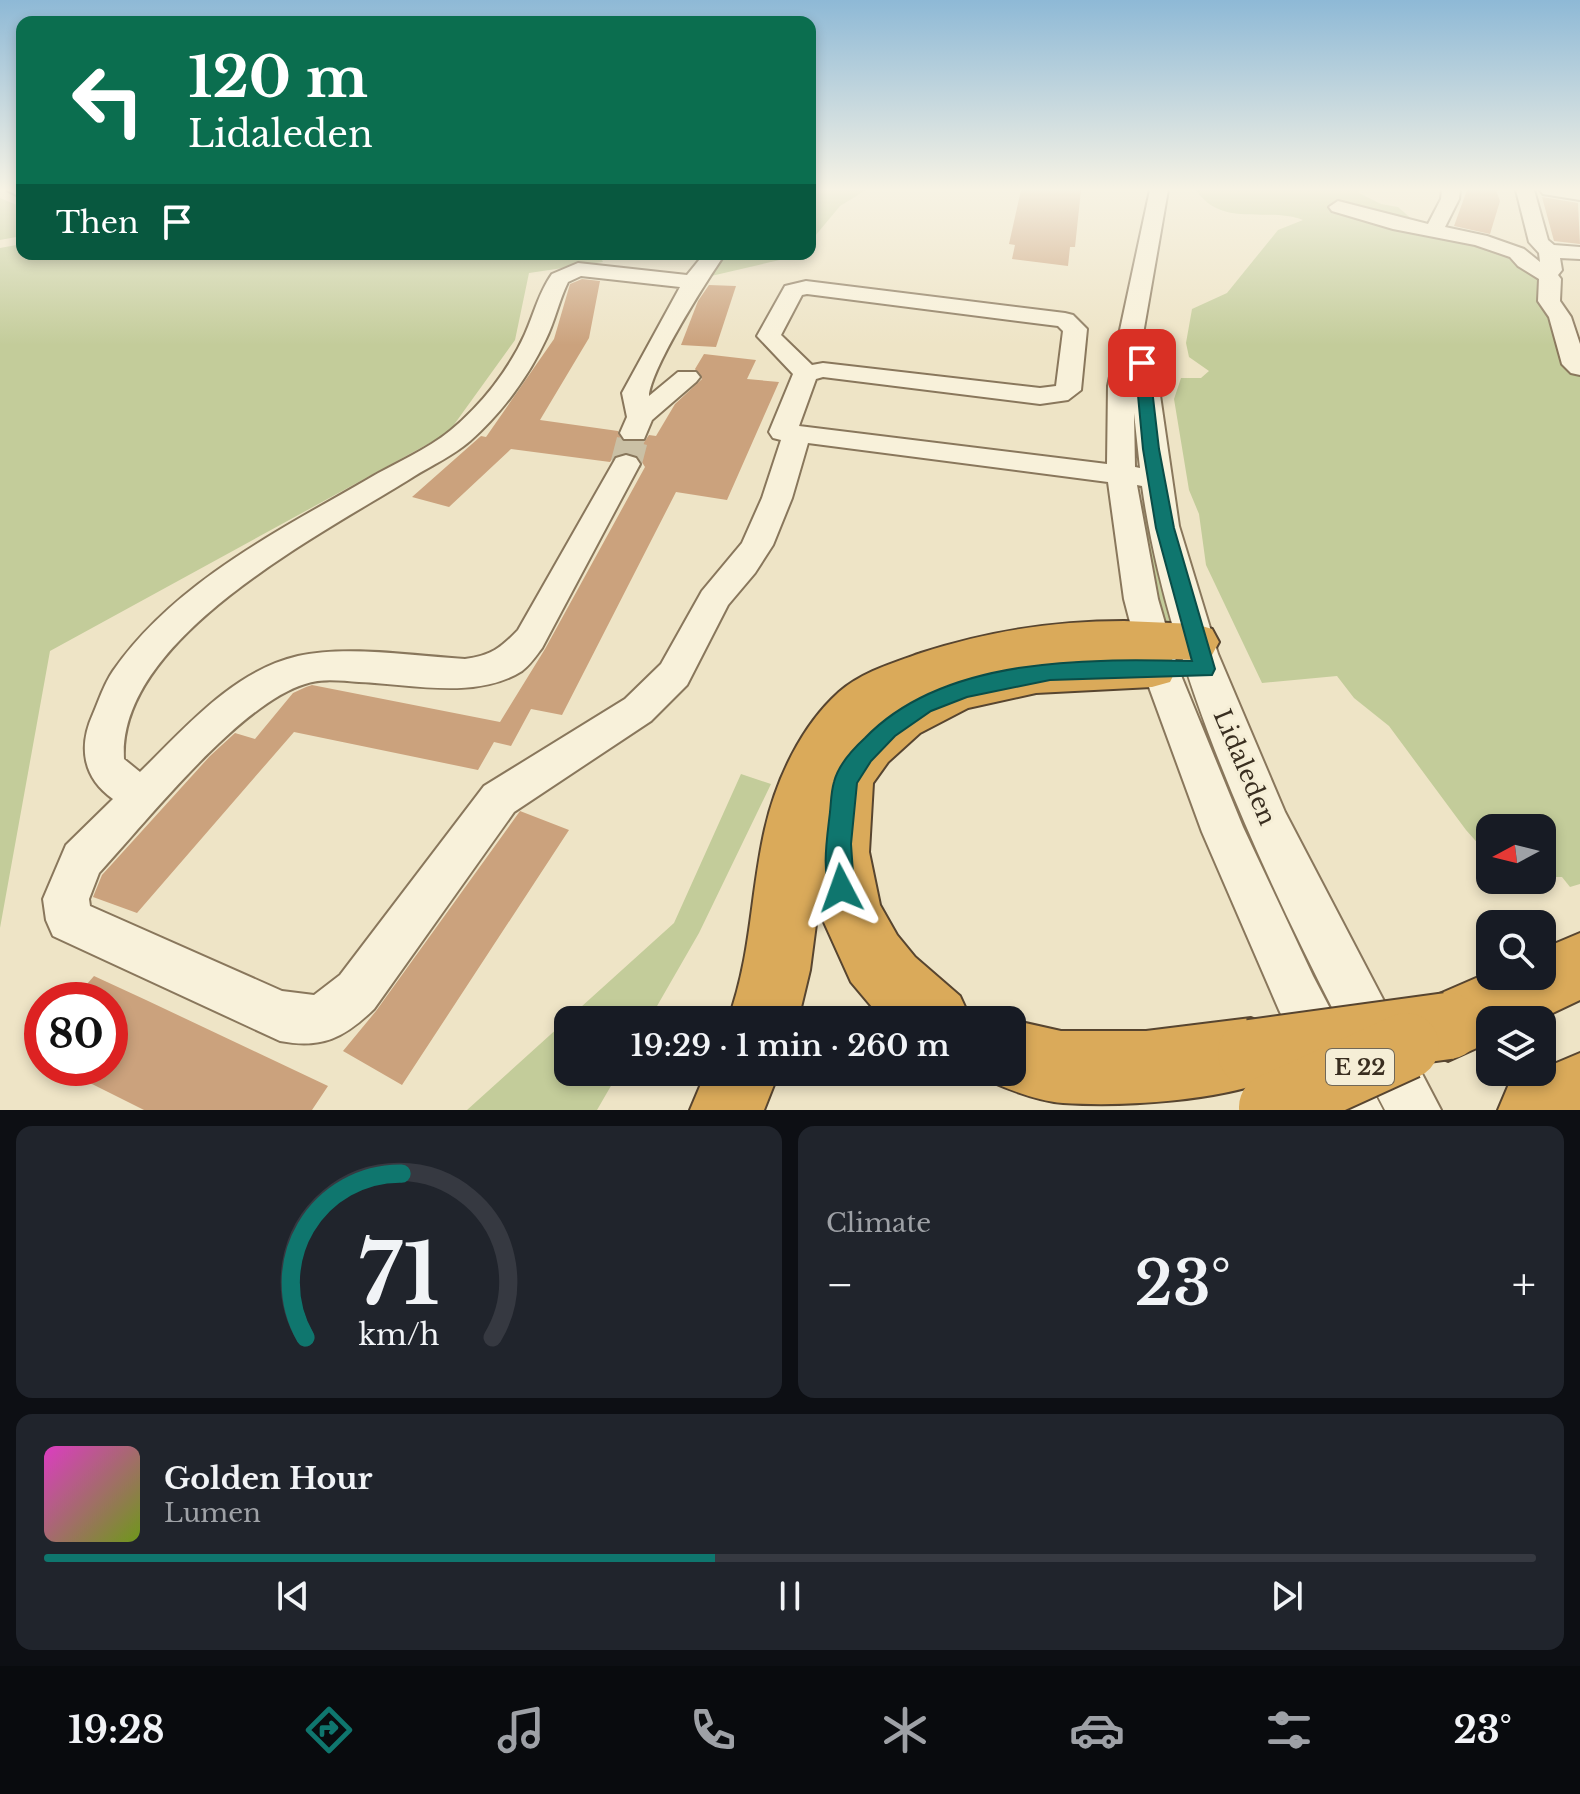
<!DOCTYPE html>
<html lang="en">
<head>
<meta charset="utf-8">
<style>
  :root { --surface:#171b24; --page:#20242c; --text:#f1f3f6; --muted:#9ea1a6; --line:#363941; --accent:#0f766e }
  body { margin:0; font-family:"Libre Baskerville",serif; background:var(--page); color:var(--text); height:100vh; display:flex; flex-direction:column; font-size:30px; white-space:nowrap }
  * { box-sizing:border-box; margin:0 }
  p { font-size:26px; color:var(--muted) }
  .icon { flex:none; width:44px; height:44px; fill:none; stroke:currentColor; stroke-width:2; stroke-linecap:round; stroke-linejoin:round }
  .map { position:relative; height:1110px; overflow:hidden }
  .details { display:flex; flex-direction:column; gap:16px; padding:16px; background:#0d0f14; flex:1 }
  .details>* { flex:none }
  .banner { position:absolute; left:16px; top:16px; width:800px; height:244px; border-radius:16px; box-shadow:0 4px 12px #0003; background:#0b6e4f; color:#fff; overflow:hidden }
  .needle { width:52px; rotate:263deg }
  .tools { position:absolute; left:1476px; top:814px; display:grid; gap:16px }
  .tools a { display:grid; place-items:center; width:80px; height:80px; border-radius:16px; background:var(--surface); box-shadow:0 4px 12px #0003; font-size:40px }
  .speed { position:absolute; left:24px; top:982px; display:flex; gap:16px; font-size:40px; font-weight:700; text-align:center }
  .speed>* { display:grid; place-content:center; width:104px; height:104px; border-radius:50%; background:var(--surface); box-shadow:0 4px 12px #0003; line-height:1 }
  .speed .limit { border:12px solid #d22; background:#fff; color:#111 }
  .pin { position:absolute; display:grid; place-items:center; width:68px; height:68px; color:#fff; margin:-34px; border-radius:16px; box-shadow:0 4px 12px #0006 }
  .me { position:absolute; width:88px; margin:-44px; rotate:356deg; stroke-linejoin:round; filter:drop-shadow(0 0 6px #0008) }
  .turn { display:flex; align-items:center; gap:28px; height:168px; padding:0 40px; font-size:36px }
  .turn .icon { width:104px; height:104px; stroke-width:2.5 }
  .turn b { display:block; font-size:56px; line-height:68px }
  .then { display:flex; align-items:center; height:76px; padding:0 40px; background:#0003; gap:16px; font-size:30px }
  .big { font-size:60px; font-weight:600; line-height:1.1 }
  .details .widget { flex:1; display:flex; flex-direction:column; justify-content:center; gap:12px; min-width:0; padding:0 28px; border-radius:16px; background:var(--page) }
  .details .dial { align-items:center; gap:0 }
  .dial svg { height:208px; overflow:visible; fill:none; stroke:var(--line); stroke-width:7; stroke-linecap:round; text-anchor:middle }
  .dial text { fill:var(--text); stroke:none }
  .song { display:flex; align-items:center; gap:24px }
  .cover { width:96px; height:96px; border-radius:12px; background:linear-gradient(135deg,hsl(310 70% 55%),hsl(80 70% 35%)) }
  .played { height:8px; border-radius:4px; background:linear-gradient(90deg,var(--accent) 45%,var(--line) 45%) }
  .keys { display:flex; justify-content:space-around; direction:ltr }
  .heat { display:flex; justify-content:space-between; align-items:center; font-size:44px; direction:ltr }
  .details .tiles { flex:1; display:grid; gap:16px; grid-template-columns:1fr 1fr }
  .widget:last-child { grid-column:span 2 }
  .trip { position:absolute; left:554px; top:1006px; width:472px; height:80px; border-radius:16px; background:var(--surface); box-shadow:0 4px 12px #0003; font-weight:600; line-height:80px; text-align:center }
  .menu { display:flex; height:128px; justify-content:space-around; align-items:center; background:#090b0e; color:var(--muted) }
  .menu .icon { width:56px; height:56px }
  .menu .on { color:var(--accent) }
  .menu b { font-size:36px; color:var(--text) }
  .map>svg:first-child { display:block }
  .green { fill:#c3cc9a }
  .building { fill:#cba27d }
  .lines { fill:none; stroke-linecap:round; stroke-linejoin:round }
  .minor-tunnel-far1 { stroke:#cac0a5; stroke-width:25; stroke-dasharray:25 12; stroke-linecap:butt }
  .minor-tunnel { stroke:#cac0a5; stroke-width:31; stroke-dasharray:31 15; stroke-linecap:butt }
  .minor-casing { stroke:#89775c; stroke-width:4 }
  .highway-casing { stroke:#574530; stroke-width:4 }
  .minor { fill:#f8f1da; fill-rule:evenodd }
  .highway { fill:#daaa5a; fill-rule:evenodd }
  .highway-bridge-casing { stroke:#574530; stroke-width:70; stroke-linecap:butt }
  .highway-bridge { stroke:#daaa5a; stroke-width:66 }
  .route { fill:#0f766e; stroke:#0a4d48; stroke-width:2 }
  .labels { text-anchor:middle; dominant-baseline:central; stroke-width:6; stroke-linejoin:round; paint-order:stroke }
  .shield { fill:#f5eed6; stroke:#716857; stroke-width:2 }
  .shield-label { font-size:22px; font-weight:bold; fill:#392e20 }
  .street-label { font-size:24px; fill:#392e20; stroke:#f5eed6 }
</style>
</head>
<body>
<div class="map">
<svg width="1580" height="1110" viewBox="0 0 1580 1110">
  <rect width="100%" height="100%" fill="#eee4c6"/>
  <g class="green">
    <path d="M 810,190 L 866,190 L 840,206 L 810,242 Z"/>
    <path d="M 1196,190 L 1360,190 L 1359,193 L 1381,204 L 1398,207 L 1414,221 L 1506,250 L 1520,268 L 1536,273 L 1543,282 L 1580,368 L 1580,884 L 1570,887 L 1562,877 L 1542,877 L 1542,828 L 1490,828 L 1490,857 L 1466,830 L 1389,726 L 1354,698 L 1337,676 L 1262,683 L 1206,565 L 1199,514 L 1189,490 L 1174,399 L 1181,378 L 1201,378 L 1209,371 L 1189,357 L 1186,343 L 1192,309 L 1227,293 L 1278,230 L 1303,220 C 1268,206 1222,229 1196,190 Z"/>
    <path d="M 0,198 L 22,207 L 22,236 L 0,240 Z"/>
    <path d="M 22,244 L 22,254 L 599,254 L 603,262 L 529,273 L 515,340 L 448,433 L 50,651 L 0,928 L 0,248 Z"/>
    <path d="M 720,254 L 794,254 L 784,259 L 711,276 L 708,273 Z"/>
    <path d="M 1138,495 L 1146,508 L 1171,612 L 1169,627 L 1159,627 Z"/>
    <path d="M 741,774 L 771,784 L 699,933 L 649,1020 L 568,1020 L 568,1072 L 619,1072 L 597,1110 L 467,1110 L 674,923 Z"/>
  </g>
  <g class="building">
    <path d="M 1021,190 L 1081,190 L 1075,247 L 1070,247 L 1068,266 L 1012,259 L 1015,245 L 1009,244 Z"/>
    <path d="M 1467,190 L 1496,190 L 1500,201 L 1490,234 L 1454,226 Z"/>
    <path d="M 1542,197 L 1578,203 L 1580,244 L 1554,241 Z"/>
    <path d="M 582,279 L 600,281 L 589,338 L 540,420 L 618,431 L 624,442 L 644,442 L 649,435 L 656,436 L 675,404 L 702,379 L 695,369 L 704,354 L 756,360 L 747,379 L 779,382 L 727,500 L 676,492 L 562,715 L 531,709 L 511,746 L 494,742 L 478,770 L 294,732 L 137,913 L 93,897 L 102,875 L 210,756 L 235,733 L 255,739 L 293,693 L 306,687 L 312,685 L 500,722 L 545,649 L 645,467 L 638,456 L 627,452 L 615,455 L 610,462 L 511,449 L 449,507 L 412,497 L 481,436 L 486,437 L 554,339 L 570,284 Z"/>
    <path d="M 709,285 L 736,286 L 716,347 L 681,345 L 698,301 Z"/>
    <path d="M 520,811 L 569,830 L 402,1085 L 343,1051 L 376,1011 Z"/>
    <path d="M 94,976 L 146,1000 L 328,1086 L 312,1110 L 144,1110 L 60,1068 L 110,1068 L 110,1000 L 73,1000 Z"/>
  </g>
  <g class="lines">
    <path class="minor-tunnel-far1" d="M 631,443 L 634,433"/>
    <path class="minor-tunnel" d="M 626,464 L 632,441"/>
    <g class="minor-casing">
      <g id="minor">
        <path d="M 7,190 L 22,190 L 22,198 Z"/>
        <path d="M 1150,190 L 1168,190 L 1143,334 L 1152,340 L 1179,526 L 1218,654 L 1285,812 L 1441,1110 L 1385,1110 C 1286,921 1172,697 1142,486 L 1137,485 L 1158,599 L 1178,668 L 1243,827 L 1313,976 L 1383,1110 L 1328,1110 L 1279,1010 L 1202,832 L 1142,668 L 1124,599 L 1108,482 L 808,443 L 792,498 L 773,545 L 755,573 L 728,605 L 687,685 L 651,721 L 514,812 L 374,1009 C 344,1038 322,1049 280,1041 L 53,936 L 46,920 L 43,899 L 66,845 L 113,799 C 83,778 78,747 93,714 C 99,700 104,684 113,671 C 174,583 278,531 368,479 C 395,463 427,450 451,430 C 481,405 509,370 525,334 C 534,314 539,292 552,274 L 578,263 L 687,275 L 704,254 L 725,254 C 707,280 651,368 649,396 L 678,372 L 696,372 L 700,377 L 696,382 L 652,420 L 644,439 L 624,439 L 620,433 L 627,417 L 622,393 L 680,287 L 581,276 L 568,282 C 559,300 555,321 546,339 C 529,376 501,414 470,441 C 453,456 432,465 413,477 C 324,533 117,637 124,759 L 140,772 C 185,728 233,671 298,656 C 348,645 414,656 465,659 C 490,656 501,648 518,630 L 616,458 L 626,455 L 636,458 L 640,464 L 542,648 C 536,656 530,665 522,671 C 476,700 411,684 359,682 C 342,681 322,678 305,684 C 239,704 147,821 99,873 L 89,899 L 90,906 L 282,991 L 314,995 L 340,975 L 484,786 L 625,699 L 661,664 L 702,591 L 742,543 L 762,498 L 781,440 L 773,438 L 769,432 L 793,374 L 757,336 L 785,286 L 806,281 L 1065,313 L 1073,315 L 1087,329 L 1081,390 L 1068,400 L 1040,404 L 823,377 L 816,379 L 799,426 L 1107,464 L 1108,386 ZM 807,294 L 1058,326 L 1063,331 L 1056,386 L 1040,388 L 823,363 L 812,365 L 781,335 L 802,295 ZM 1134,413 L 1140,468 L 1135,467 Z"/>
        <path d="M 1442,190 L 1460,190 L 1459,199 L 1445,227 L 1487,236 L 1524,249 L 1540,262 L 1539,253 L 1529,242 L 1516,190 L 1534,190 L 1548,240 L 1554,245 L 1580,247 L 1580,259 L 1560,258 L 1562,270 L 1558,275 L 1561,279 L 1560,301 L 1571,317 L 1580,344 L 1580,375 L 1571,373 L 1562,364 L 1549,317 L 1538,301 L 1539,279 L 1518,266 L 1510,257 L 1475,245 L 1393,229 L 1332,211 L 1329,207 L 1338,201 L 1428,224 L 1441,199 Z"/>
        <path d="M 1540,190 L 1580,190 L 1580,200 L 1543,194 Z"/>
      </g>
    </g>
    <g class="highway-casing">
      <g id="highway">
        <path d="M 1124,621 L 1195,624 L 1212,629 L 1219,642 L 1212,655 L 1195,660 L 1172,659 L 1177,668 L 1170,682 L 1152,687 L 1036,693 L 968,708 L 920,733 L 888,762 L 873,783 L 869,852 L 880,905 L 897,935 L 915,957 L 960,996 L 971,1020 L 883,1020 L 851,982 L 818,909 L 810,970 L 798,1020 L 728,1020 C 752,954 750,895 765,829 C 776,780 801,726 839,692 C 862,672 893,663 921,653 C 989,631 1053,621 1124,621 Z"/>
        <path d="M 1580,933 L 1580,1000 L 1538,1020 L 1490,1020 L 1490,1042 L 1448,1061 L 1423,1051 L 1413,1026 L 1423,1001 L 1490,972 L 1490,976 L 1542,976 L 1542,949 Z"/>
        <path d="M 1251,1018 L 1276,1028 L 1286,1053 L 1276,1078 C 1220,1101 1125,1107 1063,1103 C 1038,1101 1010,1090 987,1080 L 984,1072 L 1012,1072 L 1012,1020 L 1061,1031 L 1146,1031 Z"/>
        <path d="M 1580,1053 L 1580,1110 L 1498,1110 L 1509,1084 L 1542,1072 L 1542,1069 Z"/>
        <path d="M 706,1072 L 779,1072 L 764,1110 L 690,1110 Z"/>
      </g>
    </g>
    <use href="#minor" class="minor"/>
    <use href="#highway" class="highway"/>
    <g class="highway-bridge-casing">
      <g id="highway-bridge">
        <path d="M 1251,1053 L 1448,1026"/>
        <path d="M 1272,1107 L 1406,1046"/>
      </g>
    </g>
    <use href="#highway-bridge" class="highway-bridge"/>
  </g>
  <linearGradient id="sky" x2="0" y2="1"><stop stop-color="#8eb9d6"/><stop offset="0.55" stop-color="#f7f3e5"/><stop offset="1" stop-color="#f7f3e5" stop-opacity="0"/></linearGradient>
  <rect width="1580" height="345" fill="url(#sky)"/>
  <path class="route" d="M 1142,358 L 1149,363 L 1159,449 L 1174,528 L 1215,669 L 1212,675 L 1050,680 L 967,697 L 931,711 L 895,736 L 871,761 L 857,783 L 851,844 L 854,888 L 850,896 L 841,900 L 832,896 C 821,872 827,839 830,812 C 831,803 831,792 834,782 C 838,766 853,749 865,738 C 944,656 1087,659 1192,661 L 1156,528 L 1143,449 L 1135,363 Z"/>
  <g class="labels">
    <rect class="shield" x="1326" y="1049" width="68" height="36" rx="6"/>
    <g class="shield-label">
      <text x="1360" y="1067">E 22</text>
    </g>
    <g class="street-label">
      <text transform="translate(1245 767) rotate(67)">Lidaleden</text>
    </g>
  </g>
</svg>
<div class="tools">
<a><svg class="needle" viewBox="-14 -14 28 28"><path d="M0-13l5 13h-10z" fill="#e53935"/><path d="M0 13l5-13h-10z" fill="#9ea1a6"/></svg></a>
<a><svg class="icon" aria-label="search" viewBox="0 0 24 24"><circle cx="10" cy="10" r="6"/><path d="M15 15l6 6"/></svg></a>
<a><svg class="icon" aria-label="layers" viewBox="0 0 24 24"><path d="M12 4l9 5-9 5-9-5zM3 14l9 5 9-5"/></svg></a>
</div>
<div class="speed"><div class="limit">80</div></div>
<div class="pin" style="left:1142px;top:363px;background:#d93025"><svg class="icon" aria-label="arrive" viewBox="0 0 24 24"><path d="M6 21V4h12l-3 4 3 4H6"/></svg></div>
<svg class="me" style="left:841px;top:888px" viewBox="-20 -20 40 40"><path d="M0-17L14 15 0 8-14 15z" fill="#0f766e" stroke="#fff" stroke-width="4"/></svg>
<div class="trip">19:29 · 1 min · 260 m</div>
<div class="banner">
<div class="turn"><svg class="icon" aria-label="left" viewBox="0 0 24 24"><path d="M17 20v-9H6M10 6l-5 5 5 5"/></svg><div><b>120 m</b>Lidaleden</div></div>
<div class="then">Then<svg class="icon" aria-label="arrive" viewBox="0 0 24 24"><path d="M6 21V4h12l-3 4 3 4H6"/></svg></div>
</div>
</div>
<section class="details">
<div class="tiles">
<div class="widget dial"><svg viewBox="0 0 100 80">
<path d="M14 69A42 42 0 1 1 86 69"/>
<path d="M14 69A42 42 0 0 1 51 6" stroke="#0f766e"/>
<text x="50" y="56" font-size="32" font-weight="700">71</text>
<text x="50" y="72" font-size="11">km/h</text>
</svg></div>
<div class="widget"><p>Climate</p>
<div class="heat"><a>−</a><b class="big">23°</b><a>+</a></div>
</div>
<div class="widget">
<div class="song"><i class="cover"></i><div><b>Golden Hour</b><p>Lumen</p></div></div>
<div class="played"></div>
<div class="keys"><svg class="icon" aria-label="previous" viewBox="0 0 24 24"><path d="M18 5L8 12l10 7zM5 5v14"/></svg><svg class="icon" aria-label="pause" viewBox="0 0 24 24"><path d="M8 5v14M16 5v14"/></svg><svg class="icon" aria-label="next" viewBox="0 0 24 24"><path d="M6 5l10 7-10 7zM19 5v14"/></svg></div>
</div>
</div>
</section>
<nav class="menu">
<b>19:28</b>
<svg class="icon on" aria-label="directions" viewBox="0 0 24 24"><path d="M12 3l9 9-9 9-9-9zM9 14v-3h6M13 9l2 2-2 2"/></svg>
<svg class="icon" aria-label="music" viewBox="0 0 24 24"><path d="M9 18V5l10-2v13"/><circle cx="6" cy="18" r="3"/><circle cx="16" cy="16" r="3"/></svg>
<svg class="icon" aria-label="phone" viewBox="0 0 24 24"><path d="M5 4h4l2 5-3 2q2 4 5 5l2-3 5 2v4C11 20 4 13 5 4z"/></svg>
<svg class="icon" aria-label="climate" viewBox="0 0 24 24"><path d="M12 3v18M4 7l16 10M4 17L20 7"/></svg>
<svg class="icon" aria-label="car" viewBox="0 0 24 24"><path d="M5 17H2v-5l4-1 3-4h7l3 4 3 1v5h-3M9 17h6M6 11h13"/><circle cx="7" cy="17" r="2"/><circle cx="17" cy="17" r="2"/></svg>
<svg class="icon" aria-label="filters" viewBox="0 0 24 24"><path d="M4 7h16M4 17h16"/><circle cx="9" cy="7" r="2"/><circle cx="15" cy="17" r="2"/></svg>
<b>23°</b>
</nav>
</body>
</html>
